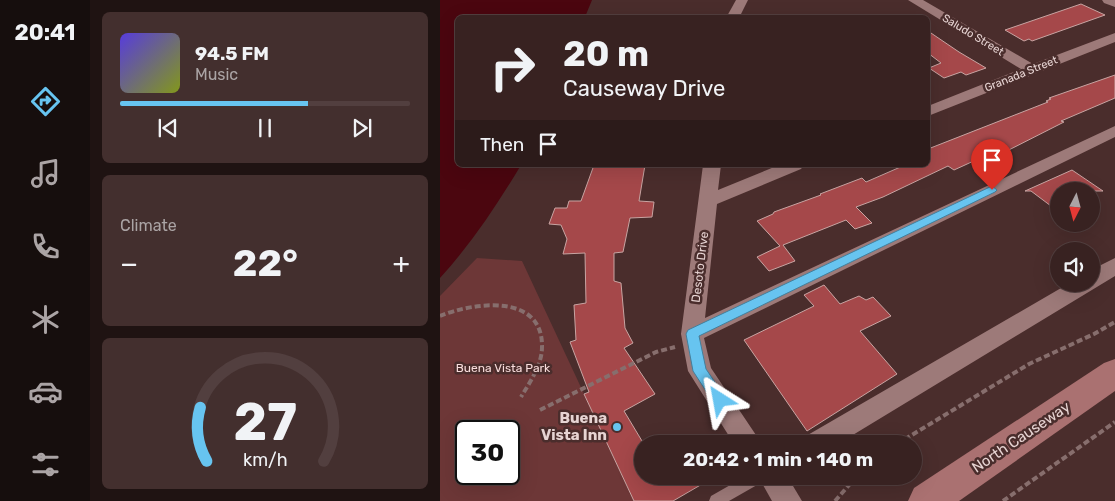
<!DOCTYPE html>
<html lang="en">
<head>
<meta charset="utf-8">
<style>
  :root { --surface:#382221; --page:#432f2e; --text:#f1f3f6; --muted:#aba4a5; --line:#523f3f; --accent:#67c4f0 }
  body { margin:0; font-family:Rubik,sans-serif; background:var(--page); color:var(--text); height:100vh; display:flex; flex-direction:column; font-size:19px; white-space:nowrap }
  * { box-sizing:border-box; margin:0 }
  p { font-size:16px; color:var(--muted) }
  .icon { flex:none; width:28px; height:28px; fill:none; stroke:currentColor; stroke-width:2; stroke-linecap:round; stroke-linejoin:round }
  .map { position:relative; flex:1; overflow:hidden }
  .details { display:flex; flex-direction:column; gap:12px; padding:12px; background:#1f1312; width:350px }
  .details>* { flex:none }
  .guide { position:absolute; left:15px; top:15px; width:475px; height:152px; border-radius:8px; box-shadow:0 5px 20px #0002,0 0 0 1px var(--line); background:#382221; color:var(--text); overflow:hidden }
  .needle { width:32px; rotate:186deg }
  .fabs { position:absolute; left:610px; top:182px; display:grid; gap:10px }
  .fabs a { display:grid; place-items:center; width:50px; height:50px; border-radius:50%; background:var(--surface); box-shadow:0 5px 20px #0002,0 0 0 1px var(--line); font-size:25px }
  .speed { position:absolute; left:15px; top:420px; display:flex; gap:10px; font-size:25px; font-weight:700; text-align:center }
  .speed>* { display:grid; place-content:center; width:65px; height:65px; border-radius:50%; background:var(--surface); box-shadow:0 5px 20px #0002,0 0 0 1px var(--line); line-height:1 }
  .speed .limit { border:2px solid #111; border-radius:8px; background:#fff; color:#111 }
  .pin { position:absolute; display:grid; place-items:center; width:42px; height:42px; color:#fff; margin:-51px -21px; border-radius:50% 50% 50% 0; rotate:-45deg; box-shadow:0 0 5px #0007 }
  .pin .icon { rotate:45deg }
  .me { position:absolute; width:55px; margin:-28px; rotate:326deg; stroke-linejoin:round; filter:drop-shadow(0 0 4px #0008) }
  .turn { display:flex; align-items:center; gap:18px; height:105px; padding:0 25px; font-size:22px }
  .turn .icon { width:65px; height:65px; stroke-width:2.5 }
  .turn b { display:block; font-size:35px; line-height:42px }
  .then { display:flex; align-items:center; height:48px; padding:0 25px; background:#0003; gap:10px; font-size:19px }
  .big { font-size:38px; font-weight:700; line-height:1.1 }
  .details .widget { flex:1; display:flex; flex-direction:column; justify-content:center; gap:8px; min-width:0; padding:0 18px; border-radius:8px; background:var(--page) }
  .details .dial { align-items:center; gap:0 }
  .dial svg { height:130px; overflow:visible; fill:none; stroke:var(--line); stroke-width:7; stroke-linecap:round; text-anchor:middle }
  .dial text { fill:var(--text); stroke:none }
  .song { display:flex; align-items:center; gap:15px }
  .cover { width:60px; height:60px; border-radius:8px; background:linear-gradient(135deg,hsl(250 70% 55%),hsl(70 70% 35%)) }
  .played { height:5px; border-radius:2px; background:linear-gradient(90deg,var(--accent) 65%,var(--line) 65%) }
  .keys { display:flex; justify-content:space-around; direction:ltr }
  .heat { display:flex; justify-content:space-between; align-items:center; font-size:28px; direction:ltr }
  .trip { position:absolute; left:194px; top:435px; width:288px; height:50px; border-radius:25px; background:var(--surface); box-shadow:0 5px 20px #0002,0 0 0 1px var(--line); font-weight:700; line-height:50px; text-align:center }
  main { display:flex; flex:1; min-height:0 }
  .dock { display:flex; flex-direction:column; width:90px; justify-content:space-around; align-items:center; background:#160e0d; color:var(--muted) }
  .dock .icon { width:35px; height:35px }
  .dock .on { color:var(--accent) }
  .dock b { font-size:22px; color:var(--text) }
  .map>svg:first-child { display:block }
  .green { fill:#6d3737; fill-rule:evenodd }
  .water { fill:#4b060f }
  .building { fill:#a5484a; stroke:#c8a4a2 }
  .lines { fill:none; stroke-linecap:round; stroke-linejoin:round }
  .path { stroke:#876e6d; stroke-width:4; stroke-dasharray:6 3; stroke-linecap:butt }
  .service { fill:#9d7a79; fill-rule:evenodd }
  .minor { fill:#9d7a79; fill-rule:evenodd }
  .secondary { fill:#aa7171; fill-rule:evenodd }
  .route { fill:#67c4f0; stroke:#437f9c }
  .poi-dot { fill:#67c4f0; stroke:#4a2d2c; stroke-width:2 }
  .labels { text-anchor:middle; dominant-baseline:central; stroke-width:5; stroke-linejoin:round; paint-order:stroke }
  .far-street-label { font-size:11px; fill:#e7d4d3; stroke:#4a2d2c }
  .street-label { font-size:12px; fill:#e7d4d3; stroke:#4a2d2c }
  .park-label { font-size:12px; fill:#f8dcdb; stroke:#4a2d2c }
  .near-poi-label { font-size:15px; font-weight:bold; fill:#e7d4d3; stroke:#4a2d2c; text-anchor:end }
  .near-street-label { font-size:15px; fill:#e7d4d3; stroke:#4a2d2c }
</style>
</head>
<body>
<main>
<nav class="dock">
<b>20:41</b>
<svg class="icon on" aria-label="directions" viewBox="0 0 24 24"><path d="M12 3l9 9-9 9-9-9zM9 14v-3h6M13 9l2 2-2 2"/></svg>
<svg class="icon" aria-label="music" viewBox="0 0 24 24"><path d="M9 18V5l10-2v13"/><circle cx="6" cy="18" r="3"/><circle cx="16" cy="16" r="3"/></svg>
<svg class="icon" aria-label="phone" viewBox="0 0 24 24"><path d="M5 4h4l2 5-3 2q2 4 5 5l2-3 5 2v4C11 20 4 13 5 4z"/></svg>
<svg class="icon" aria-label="climate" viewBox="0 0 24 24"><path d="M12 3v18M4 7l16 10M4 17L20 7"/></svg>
<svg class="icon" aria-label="car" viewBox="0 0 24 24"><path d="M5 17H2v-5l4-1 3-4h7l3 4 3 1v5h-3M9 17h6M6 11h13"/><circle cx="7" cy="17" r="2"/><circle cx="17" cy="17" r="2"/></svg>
<svg class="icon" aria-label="filters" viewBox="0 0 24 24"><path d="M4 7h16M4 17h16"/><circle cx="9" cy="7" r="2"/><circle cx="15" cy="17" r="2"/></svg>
</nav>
<section class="details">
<div class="widget">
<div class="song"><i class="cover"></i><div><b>94.5 FM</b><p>Music</p></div></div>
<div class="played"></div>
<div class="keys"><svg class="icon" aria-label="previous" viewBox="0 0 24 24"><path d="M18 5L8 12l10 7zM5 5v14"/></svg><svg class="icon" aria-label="pause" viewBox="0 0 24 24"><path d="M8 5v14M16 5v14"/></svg><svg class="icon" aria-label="next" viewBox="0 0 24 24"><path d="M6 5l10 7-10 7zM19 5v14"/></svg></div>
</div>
<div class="widget"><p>Climate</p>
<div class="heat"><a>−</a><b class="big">22°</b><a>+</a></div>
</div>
<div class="widget dial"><svg viewBox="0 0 100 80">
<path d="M14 69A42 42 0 1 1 86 69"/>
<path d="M14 69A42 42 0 0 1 10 36" stroke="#67c4f0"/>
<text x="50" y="56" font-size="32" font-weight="700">27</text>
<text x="50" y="72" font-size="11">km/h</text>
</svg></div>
</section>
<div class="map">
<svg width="675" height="501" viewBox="0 0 675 501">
  <rect width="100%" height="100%" fill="#4a2d2c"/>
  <path class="green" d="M 37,258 L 82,261 L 194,501 L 0,501 L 0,296 ZM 26,431 L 69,431 L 69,474 L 26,474 Z"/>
  <path class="water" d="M 0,0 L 152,0 L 145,17 L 18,18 L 18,165 L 81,165 C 57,205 31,244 0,278 Z"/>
  <g class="building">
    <path d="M 641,4 L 665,15 L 592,41 L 589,39 L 584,41 L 565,30 Z"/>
    <path d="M 488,31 L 519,52 L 546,68 L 526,75 L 521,72 L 504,78 L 489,68 L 501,63 L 488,53 Z"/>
    <path d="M 675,75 L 675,98 L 621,121 L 624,122 L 553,158 L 549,154 L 514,170 L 508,166 L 443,197 L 416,207 L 432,223 L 415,229 L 406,220 L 343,245 L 355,261 L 329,271 L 317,257 L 340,246 L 317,221 L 333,214 L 334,212 L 381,195 L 380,194 L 422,178 L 426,182 L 465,165 L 488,165 L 488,149 L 608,102 L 606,101 L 611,99 L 609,98 Z"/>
    <path d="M 154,165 L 205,165 L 199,201 L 214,202 L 212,217 L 190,218 L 183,252 L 174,253 L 174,281 L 181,283 L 185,328 L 193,343 L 184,348 L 215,394 L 184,411 L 202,441 L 202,476 L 276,476 L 233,501 L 194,501 L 144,394 L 149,392 L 130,342 L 136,340 L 134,305 L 146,303 L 145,253 L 123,254 L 127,239 L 121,225 L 109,224 L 115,208 L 127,208 L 129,201 L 141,201 Z"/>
    <path d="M 632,170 L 663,191 L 619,191 L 619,212 L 591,191 L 585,191 Z"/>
    <path d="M 384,285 L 400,304 L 419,296 L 426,300 L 433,297 L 451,316 L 420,331 L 457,374 L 367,431 L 304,340 L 374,306 L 364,295 Z"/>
  </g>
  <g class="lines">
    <g class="path">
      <path d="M 0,316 C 34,302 103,293 102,347 C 102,365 90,382 81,397"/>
      <path d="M 100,410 L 216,352 L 235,347"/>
      <path d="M 457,444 L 589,364 L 654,334 L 675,322"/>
      <path d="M 395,501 L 417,476"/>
      <path d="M 563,501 L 675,422"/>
    </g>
    <path class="service" d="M 306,476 L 326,476 L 324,481 L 289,501 L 269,501 L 271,496 Z"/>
    <g class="minor">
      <path d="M 296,0 L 308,0 L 299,18 L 286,18 Z"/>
      <path d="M 468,0 L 483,0 L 593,64 L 675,33 L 675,42 L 488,116 L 488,106 L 581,69 Z"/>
      <path d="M 662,0 L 675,0 L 675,7 L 664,3 Z"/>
      <path d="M 675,126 L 675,137 L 264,338 L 271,368 L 322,444 L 294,444 L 248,371 L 241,334 L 263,165 L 281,165 L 278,190 L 339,165 L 364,165 L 361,169 L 277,204 L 265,318 Z"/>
      <path d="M 675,258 L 675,276 L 398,444 L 362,444 L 366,436 L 628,284 L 651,284 L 651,270 Z"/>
      <path d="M 318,476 L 347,476 L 362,501 L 332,501 Z"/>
    </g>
    <path class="secondary" d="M 675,359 L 675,391 L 519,501 L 468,501 L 474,488 L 664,363 Z"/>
  </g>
  <path class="route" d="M 552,186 L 557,190 L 555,192 L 259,336 L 266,369 L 287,400 L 285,405 L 280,406 L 275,405 L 253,371 L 246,334 L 248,330 Z"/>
  <circle class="poi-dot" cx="177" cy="427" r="5"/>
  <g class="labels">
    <g class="far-street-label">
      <text transform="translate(533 35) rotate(31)">Saludo Street</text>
      <text transform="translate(581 74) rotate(-22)">Granada Street</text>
    </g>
    <g class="street-label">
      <text transform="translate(260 267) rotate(-83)">Desoto Drive</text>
    </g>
    <g class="park-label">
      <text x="63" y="368">Buena Vista Park</text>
    </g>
    <g class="near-poi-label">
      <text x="167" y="418">Buena<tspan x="167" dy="17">Vista Inn</tspan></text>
    </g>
    <g class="near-street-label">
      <text transform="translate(581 437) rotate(-34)">North Causeway</text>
    </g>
  </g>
</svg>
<div class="fabs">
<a><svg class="needle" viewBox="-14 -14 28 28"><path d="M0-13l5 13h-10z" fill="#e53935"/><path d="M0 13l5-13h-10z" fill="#aba4a5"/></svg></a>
<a><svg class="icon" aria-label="sound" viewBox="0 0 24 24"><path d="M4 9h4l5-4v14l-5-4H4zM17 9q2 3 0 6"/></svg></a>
</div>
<div class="speed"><div class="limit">30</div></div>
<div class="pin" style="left:552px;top:190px;background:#d93025"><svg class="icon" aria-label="arrive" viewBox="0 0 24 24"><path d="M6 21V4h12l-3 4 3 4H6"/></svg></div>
<svg class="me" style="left:280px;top:400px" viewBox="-20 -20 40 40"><path d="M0-17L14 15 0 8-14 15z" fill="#67c4f0" stroke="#fff" stroke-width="4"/></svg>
<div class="trip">20:42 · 1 min · 140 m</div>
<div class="guide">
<div class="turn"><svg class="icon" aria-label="right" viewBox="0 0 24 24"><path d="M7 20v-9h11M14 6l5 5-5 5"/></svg><div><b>20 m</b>Causeway Drive</div></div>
<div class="then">Then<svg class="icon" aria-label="arrive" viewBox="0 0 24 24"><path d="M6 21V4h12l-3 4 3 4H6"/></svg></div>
</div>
</div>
</main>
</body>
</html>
